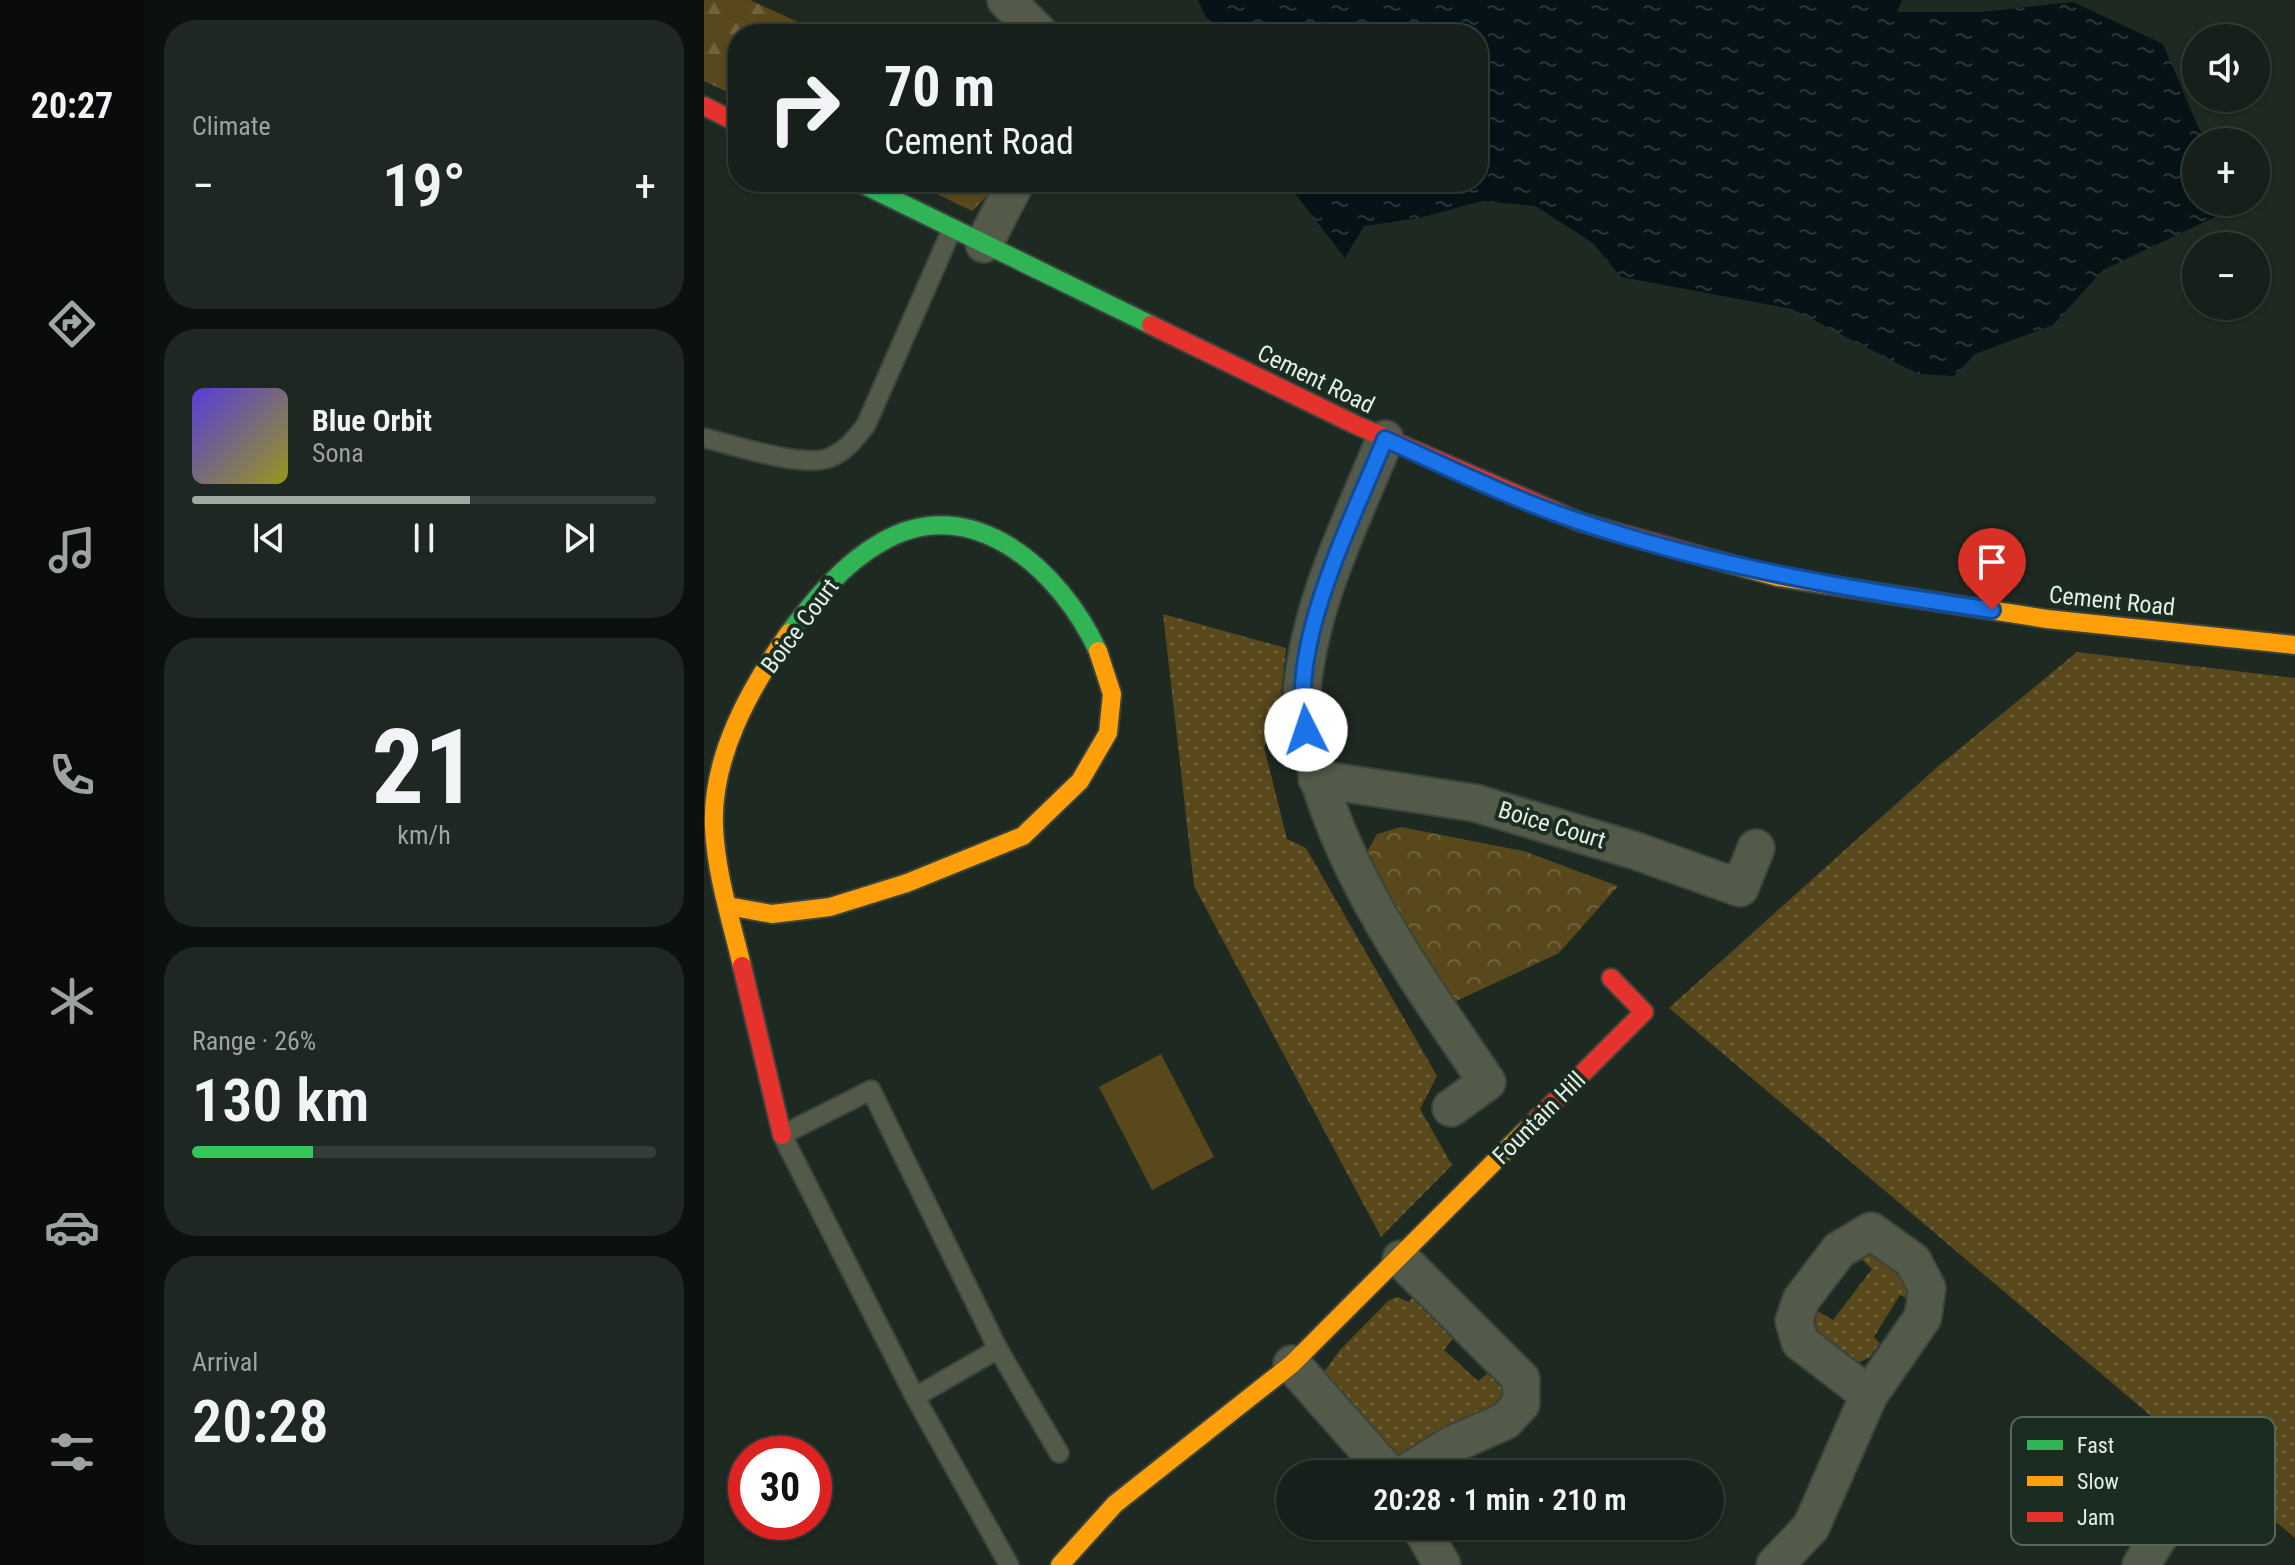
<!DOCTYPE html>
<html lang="en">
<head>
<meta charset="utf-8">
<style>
  :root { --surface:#161f19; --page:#1f2722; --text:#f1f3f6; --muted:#9ea2a2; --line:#353d38; --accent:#9eaaa1 }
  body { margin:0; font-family:"Roboto Condensed",sans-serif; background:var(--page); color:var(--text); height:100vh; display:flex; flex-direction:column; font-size:30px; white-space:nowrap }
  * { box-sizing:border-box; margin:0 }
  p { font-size:26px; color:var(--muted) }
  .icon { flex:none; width:44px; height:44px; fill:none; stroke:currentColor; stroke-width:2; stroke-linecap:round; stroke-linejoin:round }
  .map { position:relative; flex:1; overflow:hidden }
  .side { display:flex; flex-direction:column; gap:20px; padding:20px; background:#0c110e; width:560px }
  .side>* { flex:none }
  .banner { position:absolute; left:24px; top:24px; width:760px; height:168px; border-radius:32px; box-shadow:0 2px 6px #0004,0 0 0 2px var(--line); background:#161f19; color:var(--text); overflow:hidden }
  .buttons { position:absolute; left:1478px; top:24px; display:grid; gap:16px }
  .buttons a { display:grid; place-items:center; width:88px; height:88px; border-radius:50%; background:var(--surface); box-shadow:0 2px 6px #0004,0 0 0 2px var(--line); font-size:40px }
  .speed { position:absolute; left:24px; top:1436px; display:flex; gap:16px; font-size:40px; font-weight:700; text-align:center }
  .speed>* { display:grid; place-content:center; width:104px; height:104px; border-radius:50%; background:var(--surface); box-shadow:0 2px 6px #0004,0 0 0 2px var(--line); line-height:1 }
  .speed .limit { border:12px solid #d22; background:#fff; color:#111 }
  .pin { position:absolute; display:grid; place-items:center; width:68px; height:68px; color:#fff; margin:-82px -34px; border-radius:50% 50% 50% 0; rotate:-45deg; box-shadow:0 0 8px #0007 }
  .pin .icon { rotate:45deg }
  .me { position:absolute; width:88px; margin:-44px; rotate:356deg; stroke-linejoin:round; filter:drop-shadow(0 0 6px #0008) }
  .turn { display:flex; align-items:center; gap:28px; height:168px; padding:0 24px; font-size:36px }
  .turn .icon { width:104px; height:104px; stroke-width:2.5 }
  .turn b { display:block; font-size:56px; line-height:68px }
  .big { font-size:60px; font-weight:600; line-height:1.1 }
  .side .tile { flex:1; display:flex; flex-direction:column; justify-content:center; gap:12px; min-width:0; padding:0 28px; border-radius:32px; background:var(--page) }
  .side .dial { align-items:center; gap:0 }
  .dial b { font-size:104px; line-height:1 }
  .song { display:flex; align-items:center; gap:24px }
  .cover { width:96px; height:96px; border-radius:12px; background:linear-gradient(135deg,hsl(250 70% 55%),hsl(60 70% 35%)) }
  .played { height:8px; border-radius:4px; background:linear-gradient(90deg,var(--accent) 60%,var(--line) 60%) }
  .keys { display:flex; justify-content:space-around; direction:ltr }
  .heat { display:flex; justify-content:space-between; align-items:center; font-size:44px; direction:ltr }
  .charge { height:12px; border-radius:6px; background:linear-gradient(90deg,#34c759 26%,var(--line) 0) }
  .trip { position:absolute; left:572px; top:1460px; width:448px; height:80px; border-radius:40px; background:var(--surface); box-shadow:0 2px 6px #0004,0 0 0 2px var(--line); font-weight:600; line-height:80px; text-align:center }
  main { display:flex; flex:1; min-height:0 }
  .dock { display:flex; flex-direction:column; width:144px; justify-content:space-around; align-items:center; background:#090c0a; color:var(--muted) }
  .dock .icon { width:56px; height:56px }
  .dock .current { color:var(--accent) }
  .dock b { font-size:36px; color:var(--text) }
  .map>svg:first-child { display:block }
  .grass { fill:url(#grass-dots) }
  .forest { fill:url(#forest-firs) }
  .park { fill:url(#park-crowns) }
  .pitch { fill:#58481b }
  .water { fill:url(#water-ripples) }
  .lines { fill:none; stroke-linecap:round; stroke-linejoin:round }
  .lane-casing { stroke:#3a443d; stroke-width:22 }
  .street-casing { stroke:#3a443d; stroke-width:40 }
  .fast-casing { stroke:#3a443d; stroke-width:22 }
  .slow-casing { stroke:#3a443d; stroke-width:22 }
  .jam-casing { stroke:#3a443d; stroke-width:22 }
  .lane { stroke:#545a49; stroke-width:18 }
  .street { stroke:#545a49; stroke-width:36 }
  .fast { stroke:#30b455; stroke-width:18 }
  .slow { stroke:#ff9f0a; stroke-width:18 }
  .jam { stroke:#e5322d; stroke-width:18 }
  .route-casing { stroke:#114b97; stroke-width:20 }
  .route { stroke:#1a73e8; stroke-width:14 }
  .labels { text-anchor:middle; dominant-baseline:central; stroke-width:8; stroke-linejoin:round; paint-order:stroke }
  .street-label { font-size:24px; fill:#e3efe6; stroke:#1a2d20 }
  .key { fill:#1a2d20; stroke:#56675b; stroke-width:2 }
  .key-label { font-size:22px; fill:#e3efe6 }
</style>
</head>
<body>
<main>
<nav class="dock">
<b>20:27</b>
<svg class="icon current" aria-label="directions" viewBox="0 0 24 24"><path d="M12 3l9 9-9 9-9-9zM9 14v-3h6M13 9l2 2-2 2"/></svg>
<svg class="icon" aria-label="music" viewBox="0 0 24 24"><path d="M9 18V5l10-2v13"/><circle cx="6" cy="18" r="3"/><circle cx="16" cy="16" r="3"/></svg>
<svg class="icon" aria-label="phone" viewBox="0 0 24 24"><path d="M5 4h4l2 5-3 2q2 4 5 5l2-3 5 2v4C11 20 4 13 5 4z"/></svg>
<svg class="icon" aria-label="climate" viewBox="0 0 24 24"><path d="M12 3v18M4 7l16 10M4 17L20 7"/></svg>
<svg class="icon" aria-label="car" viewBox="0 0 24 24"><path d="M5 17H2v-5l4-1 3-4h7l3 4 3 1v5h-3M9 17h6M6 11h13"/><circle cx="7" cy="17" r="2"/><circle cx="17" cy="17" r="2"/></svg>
<svg class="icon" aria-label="filters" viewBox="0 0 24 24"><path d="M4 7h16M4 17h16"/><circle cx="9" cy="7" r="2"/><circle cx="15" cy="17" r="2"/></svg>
</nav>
<section class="side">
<div class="tile"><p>Climate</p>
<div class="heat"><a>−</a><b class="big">19°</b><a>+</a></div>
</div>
<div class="tile">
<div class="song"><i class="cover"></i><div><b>Blue Orbit</b><p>Sona</p></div></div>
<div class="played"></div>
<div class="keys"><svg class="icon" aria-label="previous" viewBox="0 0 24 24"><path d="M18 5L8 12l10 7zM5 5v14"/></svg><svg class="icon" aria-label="pause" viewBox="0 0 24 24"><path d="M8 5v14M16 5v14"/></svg><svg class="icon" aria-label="next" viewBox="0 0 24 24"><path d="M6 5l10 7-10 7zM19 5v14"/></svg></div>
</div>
<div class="tile dial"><b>21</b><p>km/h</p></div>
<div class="tile"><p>Range · 26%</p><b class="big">130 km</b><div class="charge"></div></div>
<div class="tile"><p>Arrival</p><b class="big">20:28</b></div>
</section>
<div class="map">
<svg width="1591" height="1565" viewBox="0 0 1591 1565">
  <defs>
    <pattern id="grass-dots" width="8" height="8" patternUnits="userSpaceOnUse" patternTransform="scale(2)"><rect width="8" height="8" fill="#58481b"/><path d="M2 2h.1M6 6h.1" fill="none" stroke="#70633c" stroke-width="1.8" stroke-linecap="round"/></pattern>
    <pattern id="forest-firs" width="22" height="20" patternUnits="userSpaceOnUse" patternTransform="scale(2)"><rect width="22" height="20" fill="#58481b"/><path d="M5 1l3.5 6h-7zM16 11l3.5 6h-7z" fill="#70633c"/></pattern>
    <pattern id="park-crowns" width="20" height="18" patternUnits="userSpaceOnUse" patternTransform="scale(2)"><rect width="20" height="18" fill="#58481b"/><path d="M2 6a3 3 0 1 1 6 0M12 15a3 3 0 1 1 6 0" fill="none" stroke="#70633c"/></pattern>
    <pattern id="water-ripples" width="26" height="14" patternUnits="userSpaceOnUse" patternTransform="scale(2)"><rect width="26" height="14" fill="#051317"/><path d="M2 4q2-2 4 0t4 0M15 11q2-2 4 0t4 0" fill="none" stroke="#293639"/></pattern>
  </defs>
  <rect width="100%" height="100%" fill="#1e2921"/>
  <g class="grass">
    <path d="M 459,614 L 582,648 L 574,721 L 560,747 L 583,839 L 602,848 L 733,1076 L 716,1109 L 748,1165 L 677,1237 L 490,886 Z"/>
    <path d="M 1373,652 L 1591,678 L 1591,1538 L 965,1008 L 1231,769 Z"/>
    <path d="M 1162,1253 C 1181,1260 1197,1273 1205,1290 L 1202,1298 L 1196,1295 L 1170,1337 L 1176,1343 L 1166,1357 L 1152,1364 L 1115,1336 L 1109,1313 L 1112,1310 L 1129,1320 L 1168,1269 L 1153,1255 Z"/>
    <path d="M 711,1294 L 756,1329 L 740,1350 L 774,1381 L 788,1370 L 805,1389 L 795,1402 L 798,1407 L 764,1416 L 698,1456 L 683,1447 L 620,1372 L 636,1350 L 685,1300 L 694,1297 L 705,1302 Z"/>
  </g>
  <g class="forest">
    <path d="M 0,0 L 46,0 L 120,34 L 34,34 L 34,97 L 0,81 Z"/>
    <path d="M 208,182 L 297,182 L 268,211 Z"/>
  </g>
  <path class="park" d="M 697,827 L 819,851 L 914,886 L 855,953 L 744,1005 L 668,882 L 663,852 L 673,834 Z"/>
  <path class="pitch" d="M 457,1054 L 510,1157 L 448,1190 L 395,1087 Z"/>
  <path class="water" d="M 494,0 L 1198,0 L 1193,12 L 1277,12 L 1369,2 L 1459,44 L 1495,129 L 1509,142 L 1492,142 L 1492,202 L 1519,202 L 1517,214 L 1399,270 L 1349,325 L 1271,354 L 1250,376 L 1214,374 L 1088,309 L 917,277 L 889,243 L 831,206 L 778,201 L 716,218 L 660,226 L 641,258 L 582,182 L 774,182 L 774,34 L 510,34 Z"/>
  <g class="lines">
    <g class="lane-casing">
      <g id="lane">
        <path d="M 0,438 C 29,445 98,468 125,458 C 142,451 151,439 162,425 L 248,229"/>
        <path d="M 294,1349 L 355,1453"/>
        <path d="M 211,1397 L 294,1349 L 167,1090 L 78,1135 L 211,1397 L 305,1565"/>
      </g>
    </g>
    <g class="street-casing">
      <g id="street">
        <path d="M 302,0 L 336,34"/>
        <path d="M 280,244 L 312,182"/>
        <path d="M 681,439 C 646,525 602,609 597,704 C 597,717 603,732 606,745 C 633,870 713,978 783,1082 L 747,1108"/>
        <path d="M 613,779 L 771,803 L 929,850 L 1036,888 L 1052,848"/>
        <path d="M 697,1259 L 817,1379 L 817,1404 L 801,1421 L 747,1445 L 700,1474"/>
        <path d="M 588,1364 L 685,1474"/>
        <path d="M 716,1526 L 738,1565"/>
        <path d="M 1071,1565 L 1107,1527 L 1165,1395 L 1219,1317 L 1223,1288 L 1209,1261 L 1167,1231 L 1135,1250 L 1097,1300 L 1090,1321 L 1096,1342 L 1165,1395"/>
        <path d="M 1437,1565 L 1495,1473"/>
      </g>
    </g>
    <g class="fast-casing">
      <g id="fast">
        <path d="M 154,182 L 447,325"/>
        <path d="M 85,633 C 110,600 139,564 176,543 C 268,488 357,571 394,651"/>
      </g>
    </g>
    <g class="slow-casing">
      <g id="slow">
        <path d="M 1026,564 L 1074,577 L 1343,619 L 1591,645"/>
        <path d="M 24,906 L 68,914 L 126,907 L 203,883 L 319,836 L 376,781 L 404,733 L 408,694 L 394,651"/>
        <path d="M 38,966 C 27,920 12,874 10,827 C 7,757 46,688 85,633"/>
        <path d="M 356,1565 L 411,1504 L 588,1364 L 824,1128"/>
      </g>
    </g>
    <g class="jam-casing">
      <g id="jam">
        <path d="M 0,106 L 34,123"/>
        <path d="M 447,325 L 652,425 L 876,522 L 1026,564"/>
        <path d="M 38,966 L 78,1135"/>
        <path d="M 824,1128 L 940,1012 L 907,978"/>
      </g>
    </g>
    <use href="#lane" class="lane"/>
    <use href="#street" class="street"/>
    <use href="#fast" class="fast"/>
    <use href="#slow" class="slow"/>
    <use href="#jam" class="jam"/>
  </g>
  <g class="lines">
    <g class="route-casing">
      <path id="route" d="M 602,730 C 583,645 649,519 681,439 C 745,468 810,500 877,522 C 1011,567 1149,590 1288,610"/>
    </g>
    <use href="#route" class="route"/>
  </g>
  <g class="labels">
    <g class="street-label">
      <text transform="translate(612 379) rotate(26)">Cement Road</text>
      <text transform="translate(1408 601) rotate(6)">Cement Road</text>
      <text transform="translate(96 626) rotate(-53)">Boice Court</text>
      <text transform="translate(848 825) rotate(17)">Boice Court</text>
      <text transform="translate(835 1118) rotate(-45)">Fountain Hill</text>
    </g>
  </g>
  <rect x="1307" y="1417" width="264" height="128" rx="12" class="key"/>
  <rect x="1323" y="1440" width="36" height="10" fill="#30b455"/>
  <rect x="1323" y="1476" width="36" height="10" fill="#ff9f0a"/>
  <rect x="1323" y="1512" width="36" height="10" fill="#e5322d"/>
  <g class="key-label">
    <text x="1373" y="1453">Fast</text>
    <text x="1373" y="1489">Slow</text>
    <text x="1373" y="1525">Jam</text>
  </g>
</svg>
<div class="buttons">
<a><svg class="icon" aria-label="sound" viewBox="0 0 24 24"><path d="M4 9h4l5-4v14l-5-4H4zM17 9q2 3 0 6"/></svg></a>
<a>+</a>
<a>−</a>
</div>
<div class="speed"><div class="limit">30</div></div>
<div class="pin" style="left:1288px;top:610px;background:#d93025"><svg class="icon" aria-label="arrive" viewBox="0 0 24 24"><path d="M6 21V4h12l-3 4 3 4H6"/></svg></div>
<svg class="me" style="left:602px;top:730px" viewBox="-20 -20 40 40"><circle r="19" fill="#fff"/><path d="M0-13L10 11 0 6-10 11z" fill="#1a73e8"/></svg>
<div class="trip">20:28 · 1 min · 210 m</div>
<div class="banner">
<div class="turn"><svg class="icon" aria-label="right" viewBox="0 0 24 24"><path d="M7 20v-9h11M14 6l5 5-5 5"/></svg><div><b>70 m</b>Cement Road</div></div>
</div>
</div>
</main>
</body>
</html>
